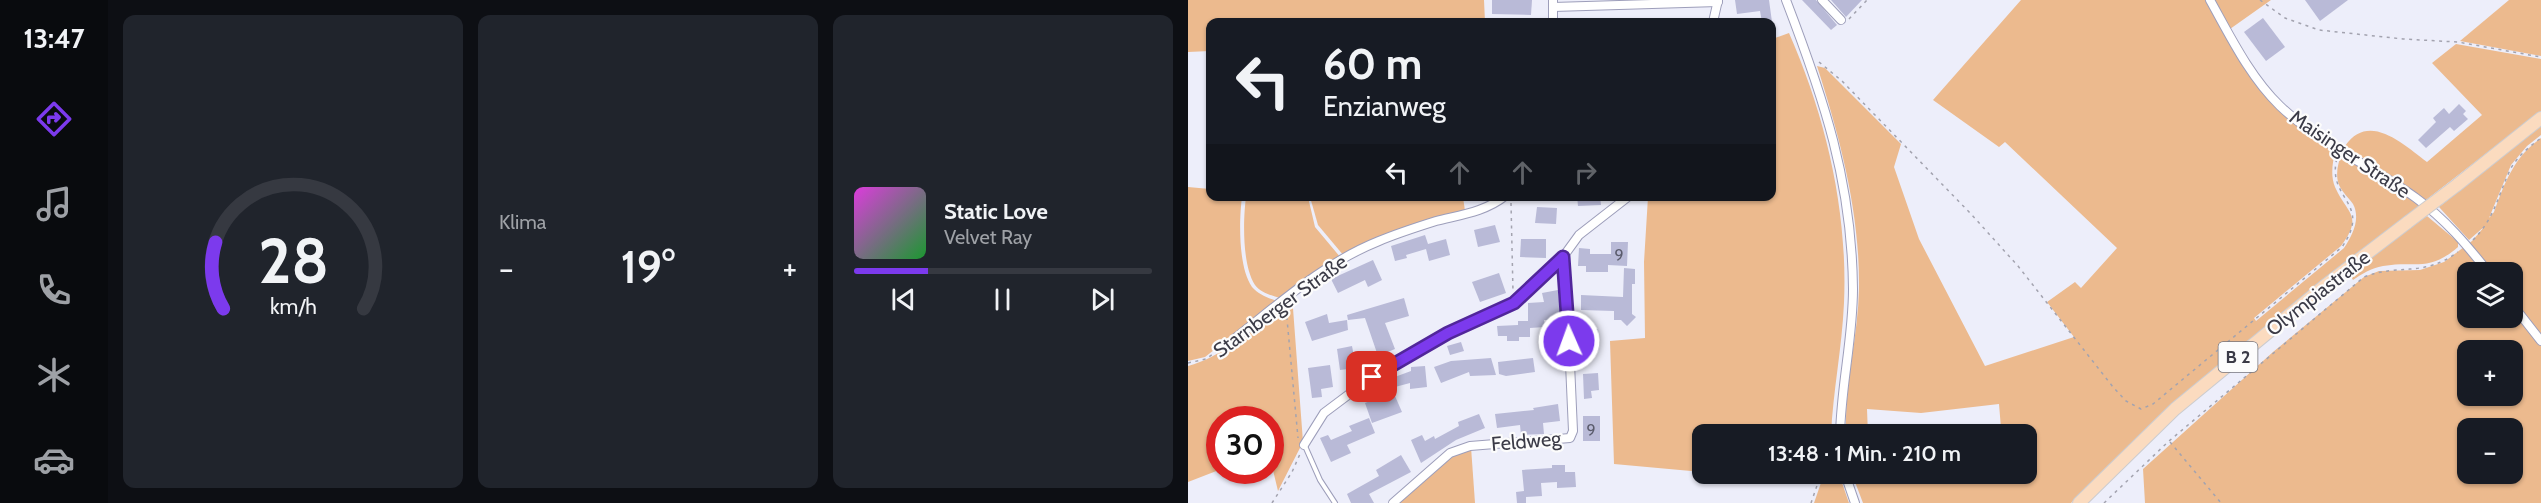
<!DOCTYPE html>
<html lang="de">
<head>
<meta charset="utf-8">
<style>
  :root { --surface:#171b24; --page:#20242c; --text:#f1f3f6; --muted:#9ea1a6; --line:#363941; --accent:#7c3aed }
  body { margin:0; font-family:Cabin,sans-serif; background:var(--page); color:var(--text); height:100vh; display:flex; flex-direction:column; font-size:22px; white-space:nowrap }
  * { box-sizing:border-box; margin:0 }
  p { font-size:20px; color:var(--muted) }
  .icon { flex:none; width:33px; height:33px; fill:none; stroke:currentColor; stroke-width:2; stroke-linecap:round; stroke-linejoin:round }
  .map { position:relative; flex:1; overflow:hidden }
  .details { display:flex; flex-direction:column; gap:15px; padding:15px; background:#0d0f14; width:1080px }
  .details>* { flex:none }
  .hud { position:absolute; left:18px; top:18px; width:570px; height:183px; border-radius:12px; box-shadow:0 2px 4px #0004; background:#171b24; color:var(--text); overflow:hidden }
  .fabs { position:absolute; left:1269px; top:262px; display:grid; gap:12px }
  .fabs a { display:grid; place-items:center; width:66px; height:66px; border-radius:12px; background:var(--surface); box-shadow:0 2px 4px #0004; font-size:30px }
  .speed { position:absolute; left:18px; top:406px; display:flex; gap:12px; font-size:30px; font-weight:700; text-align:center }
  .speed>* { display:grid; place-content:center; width:78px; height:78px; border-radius:50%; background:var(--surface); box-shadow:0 2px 4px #0004; line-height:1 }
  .speed .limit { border:9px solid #d22; background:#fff; color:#111 }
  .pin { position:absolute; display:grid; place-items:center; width:51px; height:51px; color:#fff; margin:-26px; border-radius:12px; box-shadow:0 3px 9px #0006 }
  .me { position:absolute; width:66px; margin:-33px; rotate:358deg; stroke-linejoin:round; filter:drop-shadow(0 0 4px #0008) }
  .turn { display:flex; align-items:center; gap:21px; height:126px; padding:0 18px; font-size:27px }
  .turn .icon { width:78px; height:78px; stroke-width:2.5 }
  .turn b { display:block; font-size:42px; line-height:51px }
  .lanes { display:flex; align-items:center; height:57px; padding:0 18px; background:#0003; justify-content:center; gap:30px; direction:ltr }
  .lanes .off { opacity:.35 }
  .big { font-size:45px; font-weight:600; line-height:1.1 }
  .details .widget { flex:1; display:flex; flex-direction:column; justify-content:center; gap:9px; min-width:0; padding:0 21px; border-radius:12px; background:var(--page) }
  .details .dial { align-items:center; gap:0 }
  .dial svg { height:156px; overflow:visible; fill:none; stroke:var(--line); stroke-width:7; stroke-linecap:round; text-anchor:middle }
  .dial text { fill:var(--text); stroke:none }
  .song { display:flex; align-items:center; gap:18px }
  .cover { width:72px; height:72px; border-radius:9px; background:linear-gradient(135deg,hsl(300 70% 55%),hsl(130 70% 35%)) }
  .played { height:6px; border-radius:3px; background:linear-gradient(90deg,var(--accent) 25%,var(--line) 25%) }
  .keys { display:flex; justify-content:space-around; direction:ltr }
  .heat { display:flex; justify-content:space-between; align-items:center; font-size:33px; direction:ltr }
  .details .tiles { flex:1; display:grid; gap:15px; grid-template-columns:repeat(3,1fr) }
  .trip { position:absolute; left:504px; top:424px; width:345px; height:60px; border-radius:12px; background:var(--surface); box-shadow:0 2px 4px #0004; font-weight:600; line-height:60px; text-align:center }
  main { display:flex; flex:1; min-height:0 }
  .dock { display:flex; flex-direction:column; width:108px; justify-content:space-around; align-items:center; background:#090b0e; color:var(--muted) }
  .dock .icon { width:42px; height:42px }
  .dock .selected { color:var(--accent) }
  .dock b { font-size:27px; color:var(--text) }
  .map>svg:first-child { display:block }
  .green { fill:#ecba8e; fill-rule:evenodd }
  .building { fill:#b9bad7 }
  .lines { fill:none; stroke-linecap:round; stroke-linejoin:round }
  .lane-casing { stroke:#9d9eba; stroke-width:6 }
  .street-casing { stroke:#9d9eba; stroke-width:10 }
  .primary-casing { stroke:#cccccf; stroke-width:14 }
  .path { stroke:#a3a3af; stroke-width:1.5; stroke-dasharray:3 4.5; stroke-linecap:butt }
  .lane { stroke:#fff; stroke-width:4 }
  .street { stroke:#fff; stroke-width:8 }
  .primary { stroke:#fbdbbf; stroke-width:12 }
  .primary-bridge-casing { stroke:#cccccf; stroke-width:14; stroke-linecap:butt }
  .primary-bridge { stroke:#fbdbbf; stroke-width:12 }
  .route-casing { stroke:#51269a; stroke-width:15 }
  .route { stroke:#7c3aed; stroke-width:10 }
  .labels { text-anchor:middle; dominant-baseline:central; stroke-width:4.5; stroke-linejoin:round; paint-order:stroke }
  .number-label { font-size:16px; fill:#5a5b6b }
  .shield { fill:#fcfcfc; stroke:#75757d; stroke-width:1.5 }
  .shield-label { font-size:18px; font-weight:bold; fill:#3b3b47 }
  .street-label { font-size:20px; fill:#3b3b47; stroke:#fcfcfc }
</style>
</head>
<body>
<main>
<nav class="dock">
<b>13:47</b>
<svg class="icon selected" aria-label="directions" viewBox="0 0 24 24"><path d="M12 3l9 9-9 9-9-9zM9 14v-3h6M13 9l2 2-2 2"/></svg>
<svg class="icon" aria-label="music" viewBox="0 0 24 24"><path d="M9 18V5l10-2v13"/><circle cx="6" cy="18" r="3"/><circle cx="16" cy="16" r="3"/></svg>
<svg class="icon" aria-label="phone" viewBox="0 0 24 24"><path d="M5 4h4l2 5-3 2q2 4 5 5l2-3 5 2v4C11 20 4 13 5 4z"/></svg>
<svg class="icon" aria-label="climate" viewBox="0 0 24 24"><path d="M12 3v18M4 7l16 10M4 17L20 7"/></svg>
<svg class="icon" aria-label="car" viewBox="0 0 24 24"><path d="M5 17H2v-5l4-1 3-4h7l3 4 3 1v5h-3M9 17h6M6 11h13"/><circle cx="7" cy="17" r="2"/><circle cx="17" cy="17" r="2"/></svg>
</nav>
<section class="details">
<div class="tiles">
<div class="widget dial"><svg viewBox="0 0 100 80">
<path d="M14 69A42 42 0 1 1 86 69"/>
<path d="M14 69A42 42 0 0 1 10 35" stroke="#7c3aed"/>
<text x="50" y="56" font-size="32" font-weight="700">28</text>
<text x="50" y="72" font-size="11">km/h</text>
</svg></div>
<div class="widget"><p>Klima</p>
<div class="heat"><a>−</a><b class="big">19°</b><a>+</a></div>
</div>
<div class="widget">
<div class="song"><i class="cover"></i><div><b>Static Love</b><p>Velvet Ray</p></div></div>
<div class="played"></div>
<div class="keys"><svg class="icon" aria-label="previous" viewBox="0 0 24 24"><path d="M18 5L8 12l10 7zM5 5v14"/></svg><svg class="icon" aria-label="pause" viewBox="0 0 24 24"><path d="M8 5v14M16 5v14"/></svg><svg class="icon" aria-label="next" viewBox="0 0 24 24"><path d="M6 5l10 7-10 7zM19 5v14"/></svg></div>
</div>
</div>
</section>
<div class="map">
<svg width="1353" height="503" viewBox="0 0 1353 503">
  <rect width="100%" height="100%" fill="#edeefa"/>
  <g class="green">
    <path d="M 0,0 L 296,0 L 297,22 L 22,22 L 22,51 L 0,52 Z"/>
    <path d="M 833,0 L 1083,0 L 1042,29 L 1066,80 L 1147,150 C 1145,162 1142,175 1147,187 C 1159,214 1176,215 1153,246 L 1066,318 L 1068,321 L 1156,248 C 1164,236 1173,219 1165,204 C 1161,198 1154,192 1151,185 C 1147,174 1150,163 1154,153 L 1233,206 L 942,445 L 883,503 L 675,503 L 664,474 L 838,474 L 838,435 L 776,435 L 813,428 L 811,404 L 733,413 L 679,409 L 680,435 L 658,435 C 656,386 670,338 671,289 C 672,212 652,138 629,66 L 637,68 L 713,144 L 706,167 L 731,239 L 797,366 L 886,337 L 859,302 L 887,282 L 893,288 L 929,248 L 817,142 L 811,147 L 745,100 Z"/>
    <path d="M 1321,0 L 1353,0 L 1353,56 L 1272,41 Z"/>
    <path d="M 601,33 C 638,117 660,211 656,303 C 654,348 645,391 643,435 L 514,435 L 514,472 L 426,464 L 422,341 L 457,338 L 456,262 L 460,197 L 584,196 L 584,39 Z"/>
    <path d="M 1268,44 L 1353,59 L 1353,111 L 1238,200 L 1157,146 C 1181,111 1216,145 1239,162 L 1294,115 L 1244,63 Z"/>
    <path d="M 1353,126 L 1353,135 L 1339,146 L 1323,165 L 1301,218 L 1306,212 C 1317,182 1326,157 1353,138 L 1353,503 L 957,503 L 955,469 L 1085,352 L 1176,277 L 1191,271 L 1232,270 L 1256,262 L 1284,241 L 1297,226 L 1281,240 L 1251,207 ZM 1280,273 L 1324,273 L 1324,318 L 1280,318 ZM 1280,351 L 1324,351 L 1324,396 L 1280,396 ZM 1280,429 L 1324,429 L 1324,474 L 1280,474 Z"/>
    <path d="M 0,187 L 22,189 L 22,196 L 54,197 C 51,220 50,267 64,287 C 70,294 80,298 89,301 L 17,357 L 0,361 Z"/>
    <path d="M 58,197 L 120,197 L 127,227 L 153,258 L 92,298 C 83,295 73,293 67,285 C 54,265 55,220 58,197 Z"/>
    <path d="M 122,197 L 275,197 L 277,211 L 156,256 L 130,225 Z"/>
    <path d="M 1239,216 L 1270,242 L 1270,247 C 1240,273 1228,260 1195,266 C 1183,268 1174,274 1165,280 L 1160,272 Z"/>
    <path d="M 104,295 L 115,442 L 90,491 L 83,462 L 82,420 L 32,420 L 31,470 L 0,482 L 0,366 C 41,355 72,321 104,295 Z"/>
    <path d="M 283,447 L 287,503 L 209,503 L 263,455 Z"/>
    <path d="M 544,474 L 630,474 L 628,481 Z"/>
    <path d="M 636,474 L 651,474 L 661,503 L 626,503 Z"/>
  </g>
  <g class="building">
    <path d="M 304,0 L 344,0 L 343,15 L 304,14 Z"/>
    <path d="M 547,0 L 581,0 L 584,22 L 574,22 L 572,11 L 549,14 Z"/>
    <path d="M 614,0 L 628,0 L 649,25 L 643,30 Z"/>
    <path d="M 643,0 L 674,0 L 658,17 Z"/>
    <path d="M 1117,0 L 1160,0 L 1132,21 Z"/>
    <path d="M 1075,18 L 1097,47 L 1078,61 L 1056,32 Z"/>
    <path d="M 1271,104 L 1278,111 L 1275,114 L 1280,119 L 1266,131 L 1262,127 L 1238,148 L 1230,140 L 1248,122 L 1245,118 L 1256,108 L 1261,114 Z"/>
    <path d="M 389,196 L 412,196 L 413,205 L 390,206 Z"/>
    <path d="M 349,207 L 369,208 L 368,224 L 347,223 Z"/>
    <path d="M 307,225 L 312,242 L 290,247 L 286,230 Z"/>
    <path d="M 237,235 L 240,244 L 258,239 L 262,255 L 241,261 L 238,249 L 218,255 L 219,258 L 207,261 L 203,246 Z"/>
    <path d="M 333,239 L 358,239 L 358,258 L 332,257 Z"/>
    <path d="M 423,242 L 440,242 L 439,266 L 420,265 L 420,272 L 398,272 L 398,266 L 390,266 L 391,248 L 402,249 L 402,254 L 423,254 Z"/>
    <path d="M 185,260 L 194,280 L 180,287 L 177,280 L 150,293 L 143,279 Z"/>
    <path d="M 436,268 L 447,269 L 447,284 L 444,284 L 444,314 L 448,317 L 439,326 L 433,320 L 426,320 L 426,311 L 393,310 L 393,295 L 435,297 Z"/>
    <path d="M 311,273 L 318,293 L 292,302 L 284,282 Z"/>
    <path d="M 370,290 L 373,320 L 356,320 L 357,327 L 342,328 L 342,337 L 331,337 L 331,341 L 319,341 L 319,336 L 310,336 L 309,326 L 330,325 L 330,321 L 340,321 L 340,303 L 356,302 L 354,293 Z"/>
    <path d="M 216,298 L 221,316 L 197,323 L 207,349 L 190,356 L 177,318 L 160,320 L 159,315 Z"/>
    <path d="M 139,314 L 141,323 L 159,320 L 160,330 L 124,341 L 117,322 Z"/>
    <path d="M 410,329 L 411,346 L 403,347 L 404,357 L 394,358 L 393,330 Z"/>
    <path d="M 273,342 L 276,351 L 262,355 L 259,346 Z"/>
    <path d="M 164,346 L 168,368 L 152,370 L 149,349 Z"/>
    <path d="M 303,358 L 308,375 L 282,376 L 281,372 L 253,383 L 246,367 L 263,361 Z"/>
    <path d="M 345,358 L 347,372 L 318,376 L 311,374 L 310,362 Z"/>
    <path d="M 142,365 L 145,387 L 133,389 L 134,397 L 124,398 L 120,368 Z"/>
    <path d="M 237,366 L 239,387 L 222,389 L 222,383 L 207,387 L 204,378 L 223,371 L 223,367 Z"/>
    <path d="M 410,373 L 411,390 L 403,391 L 404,398 L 396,399 L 395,374 Z"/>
    <path d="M 207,396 L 214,412 L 184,423 L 177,403 L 192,397 L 193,401 Z"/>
    <path d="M 370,404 L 372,421 L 355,423 L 356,434 L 333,435 L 332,425 L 309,428 L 307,414 L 346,410 L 345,408 Z"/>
    <path d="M 291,414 L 297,428 L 268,440 L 233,463 L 223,440 L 234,435 L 237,441 L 246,436 L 247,439 L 271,426 L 270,422 Z"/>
    <rect x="395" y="416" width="17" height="25"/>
    <path d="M 181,418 L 187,433 L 159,445 L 163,453 L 143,462 L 132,438 L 140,435 L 143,440 L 164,431 L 161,426 Z"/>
    <path d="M 213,455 L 223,472 L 181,494 L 186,503 L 163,503 L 159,494 L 191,476 L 188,470 Z"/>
    <path d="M 364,465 L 377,465 L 377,472 L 387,472 L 388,487 L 369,488 L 369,482 L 353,483 L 354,496 L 338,497 L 338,503 L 329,503 L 328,492 L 336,491 L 334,470 L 364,468 Z"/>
  </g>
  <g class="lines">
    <g class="lane-casing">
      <path id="lane" d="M 117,446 L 132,480 L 147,503"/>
    </g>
    <g class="street-casing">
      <g id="street">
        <path d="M 598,0 C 636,99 664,182 665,289 C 665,338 653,386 652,435"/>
        <path d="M 634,0 L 653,20"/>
        <path d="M 1022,0 C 1042,36 1062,77 1092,106 C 1132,144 1184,166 1228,198 C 1257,219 1279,245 1301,273"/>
        <path d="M 365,7 L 530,2"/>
        <path d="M 365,22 L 365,0"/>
        <path d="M 525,22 L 530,0"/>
        <path d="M 1324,304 L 1353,341"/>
        <path d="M 46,339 C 92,303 136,263 191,241 C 210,233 229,227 248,221 C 271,215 297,212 317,196"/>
        <path d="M 116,445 L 136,413 L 184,377 L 260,333 L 326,303 L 375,257 L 391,235 L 441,196"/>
        <path d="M 657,474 L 667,503"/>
        <path d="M 205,503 L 262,453 L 282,446 L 382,438 L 385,431 L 379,296 L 375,257"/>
      </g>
    </g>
    <g class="primary-casing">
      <g id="primary">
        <path d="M 1269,185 L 1353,118"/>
        <path d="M 891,503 L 987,409 L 1139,284 L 1220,222"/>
      </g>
    </g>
    <g class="path">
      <path d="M 1072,0 L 1097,18 L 1131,30 L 1215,39 L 1270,42 L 1353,57"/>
      <path d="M 661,19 L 679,0"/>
      <path d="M 631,62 L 654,81 L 783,214 L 830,266 L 925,387 L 938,401 L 953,409 L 965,404 L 1154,247 C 1185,202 1138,200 1149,158"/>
      <path d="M 323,203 L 325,292"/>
      <path d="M 1285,240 C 1307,218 1310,195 1323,168 C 1330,156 1342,146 1353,138"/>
      <path d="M 96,310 L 99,319 L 110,438"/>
      <path d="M 0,363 L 18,359 L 39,344"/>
      <path d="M 695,435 L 707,433"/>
      <path d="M 982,442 L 1033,503"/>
      <path d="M 84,503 L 104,472 L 112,454"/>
      <path d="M 623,503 L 633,474"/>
      <path d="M 916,503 L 981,441 L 1176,277 C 1212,263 1234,278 1270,252"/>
    </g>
    <use href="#lane" class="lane"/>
    <use href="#street" class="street"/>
    <use href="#primary" class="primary"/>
    <g class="primary-bridge-casing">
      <path id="primary-bridge" d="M 1220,222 L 1269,185"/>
    </g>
    <use href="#primary-bridge" class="primary-bridge"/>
  </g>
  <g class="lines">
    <g class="route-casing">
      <path id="route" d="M 184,377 L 260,333 L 326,303 L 375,257 L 381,341"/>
    </g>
    <use href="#route" class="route"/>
  </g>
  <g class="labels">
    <g class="number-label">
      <text x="431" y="254">9</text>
      <text x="403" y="429">9</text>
    </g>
    <rect class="shield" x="1030.5" y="342" width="39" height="30" rx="4.5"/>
    <g class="shield-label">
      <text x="1050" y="357">B 2</text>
    </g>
    <g class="street-label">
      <text transform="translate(1162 154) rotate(34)">Maisinger Straße</text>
      <text transform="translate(1130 293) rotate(-38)">Olympiastraße</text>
      <text transform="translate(92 306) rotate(-36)">Starnberger Straße</text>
      <text transform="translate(338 441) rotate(-5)">Feldweg</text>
    </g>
  </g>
</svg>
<div class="fabs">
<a><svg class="icon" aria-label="layers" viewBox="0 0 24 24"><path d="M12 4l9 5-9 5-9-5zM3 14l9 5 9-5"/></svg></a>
<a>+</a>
<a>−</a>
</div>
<div class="speed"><div class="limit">30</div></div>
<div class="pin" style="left:184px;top:377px;background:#d93025"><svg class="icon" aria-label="arrive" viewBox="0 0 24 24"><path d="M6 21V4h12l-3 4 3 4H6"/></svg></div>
<svg class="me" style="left:381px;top:341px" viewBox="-20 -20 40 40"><circle r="17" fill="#7c3aed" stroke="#fff" stroke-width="3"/><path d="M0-11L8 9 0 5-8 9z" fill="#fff"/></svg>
<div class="trip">13:48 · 1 Min. · 210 m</div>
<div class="hud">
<div class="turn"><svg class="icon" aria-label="left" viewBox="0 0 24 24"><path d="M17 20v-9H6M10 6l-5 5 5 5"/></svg><div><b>60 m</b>Enzianweg</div></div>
<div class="lanes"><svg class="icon" aria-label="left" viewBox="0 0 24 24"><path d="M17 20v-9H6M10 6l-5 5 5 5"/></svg><svg class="icon off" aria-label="ahead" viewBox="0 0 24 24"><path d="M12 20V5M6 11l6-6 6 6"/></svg><svg class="icon off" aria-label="ahead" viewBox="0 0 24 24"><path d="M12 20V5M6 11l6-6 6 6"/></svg><svg class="icon off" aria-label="right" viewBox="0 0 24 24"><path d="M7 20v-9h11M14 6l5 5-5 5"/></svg></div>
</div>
</div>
</main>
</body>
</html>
